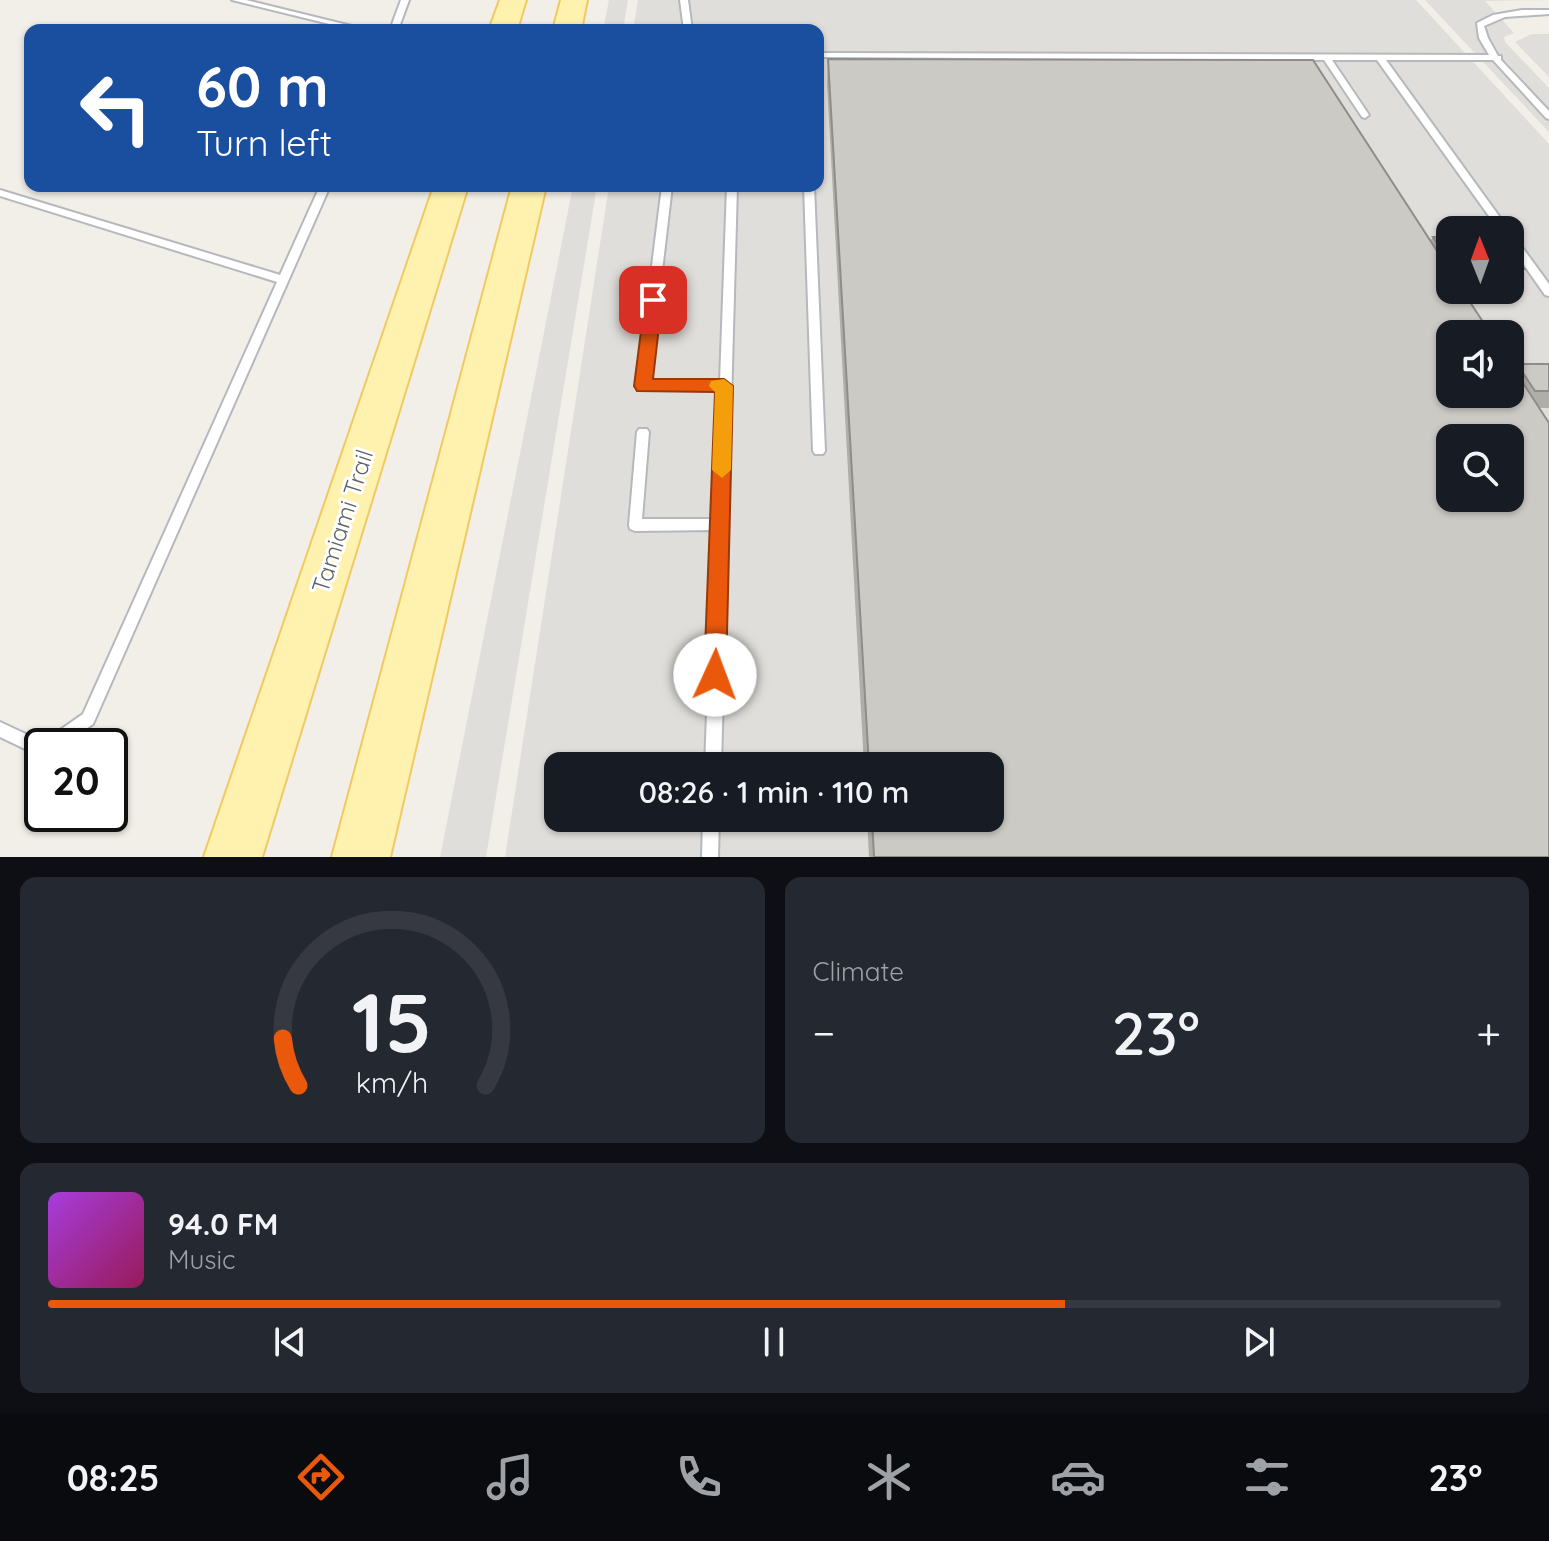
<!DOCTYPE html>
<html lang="en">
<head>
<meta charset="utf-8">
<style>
  :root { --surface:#171b24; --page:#242831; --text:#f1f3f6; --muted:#9ea1a6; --line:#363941; --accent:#ea580c }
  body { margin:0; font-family:Quicksand,sans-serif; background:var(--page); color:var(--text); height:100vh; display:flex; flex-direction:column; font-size:30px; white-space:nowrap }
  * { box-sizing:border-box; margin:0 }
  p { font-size:26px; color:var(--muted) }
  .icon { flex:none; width:44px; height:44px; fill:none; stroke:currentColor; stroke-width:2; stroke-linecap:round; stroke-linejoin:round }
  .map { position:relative; height:857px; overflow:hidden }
  .side { display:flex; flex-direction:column; gap:20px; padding:20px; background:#0d0f14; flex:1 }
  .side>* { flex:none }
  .banner { position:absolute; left:24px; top:24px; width:800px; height:168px; border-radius:16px; box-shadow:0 2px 6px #0004; background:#1a4fa0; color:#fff; overflow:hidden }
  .needle { width:52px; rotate:359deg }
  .fabs { position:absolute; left:1436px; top:216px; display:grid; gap:16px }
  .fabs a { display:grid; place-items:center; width:88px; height:88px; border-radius:16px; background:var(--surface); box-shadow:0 2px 6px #0004; font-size:40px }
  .speed { position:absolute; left:24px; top:728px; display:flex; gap:16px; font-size:40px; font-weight:700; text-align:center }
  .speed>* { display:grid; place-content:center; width:104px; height:104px; border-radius:50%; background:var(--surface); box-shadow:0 2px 6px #0004; line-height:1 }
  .speed .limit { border:4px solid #111; border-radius:12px; background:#fff; color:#111 }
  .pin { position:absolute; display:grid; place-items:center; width:68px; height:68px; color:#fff; margin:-34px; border-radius:16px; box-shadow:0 4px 12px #0006 }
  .me { position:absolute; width:88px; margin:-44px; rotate:2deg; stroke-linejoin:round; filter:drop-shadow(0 0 6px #0008) }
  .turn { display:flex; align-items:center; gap:28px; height:168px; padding:0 40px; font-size:36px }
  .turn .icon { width:104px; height:104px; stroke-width:2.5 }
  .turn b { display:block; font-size:56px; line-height:68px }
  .big { font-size:60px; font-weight:600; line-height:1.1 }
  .side .widget { flex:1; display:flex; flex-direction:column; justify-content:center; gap:12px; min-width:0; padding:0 28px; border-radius:16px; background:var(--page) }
  .side .dial { align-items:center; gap:0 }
  .dial svg { height:208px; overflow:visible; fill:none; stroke:var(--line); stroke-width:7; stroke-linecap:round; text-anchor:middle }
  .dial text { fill:var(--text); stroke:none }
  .song { display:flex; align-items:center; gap:24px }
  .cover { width:96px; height:96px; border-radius:12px; background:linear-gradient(135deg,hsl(280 70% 55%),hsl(330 70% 35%)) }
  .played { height:8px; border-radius:4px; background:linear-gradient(90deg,var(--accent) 70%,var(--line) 70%) }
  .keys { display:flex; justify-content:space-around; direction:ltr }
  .heat { display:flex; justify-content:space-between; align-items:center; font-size:44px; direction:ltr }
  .side .tiles { flex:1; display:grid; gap:20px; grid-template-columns:1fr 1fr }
  .widget:last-child { grid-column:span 2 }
  .trip { position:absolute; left:544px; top:752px; width:460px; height:80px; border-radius:16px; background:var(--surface); box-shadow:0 2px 6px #0004; font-weight:600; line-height:80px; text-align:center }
  .menu { display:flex; height:128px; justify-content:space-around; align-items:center; background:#090b0e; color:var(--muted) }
  .menu .icon { width:56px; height:56px }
  .menu .selected { color:var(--accent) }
  .menu b { font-size:36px; color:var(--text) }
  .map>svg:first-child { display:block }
  .industrial { fill:#e0deda; fill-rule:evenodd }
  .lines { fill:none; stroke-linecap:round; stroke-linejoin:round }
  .service-casing { stroke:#b5b8bc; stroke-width:4 }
  .primary-casing { stroke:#f2c960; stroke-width:4 }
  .service { fill:#fff; fill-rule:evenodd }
  .primary { fill:#fff2af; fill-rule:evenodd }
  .wall { fill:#afaea9 }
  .building { fill:#cccac5; stroke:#8f8d8a; stroke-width:2; fill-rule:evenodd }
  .route { fill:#ea580c; stroke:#983908; stroke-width:2 }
  .slow { fill:#f59e0b }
  .labels { text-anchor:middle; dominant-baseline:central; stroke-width:6; stroke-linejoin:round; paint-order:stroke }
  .street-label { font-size:24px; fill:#5f6368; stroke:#fff }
</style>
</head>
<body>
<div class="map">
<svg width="1549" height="857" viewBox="0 0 1549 857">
  <rect width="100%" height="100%" fill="#f1efe8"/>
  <g class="industrial">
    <path d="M 609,0 L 628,0 L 623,30 L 603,30 Z"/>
    <path d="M 638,0 L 1416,0 L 1549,144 L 1549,857 L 505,857 L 609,186 L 818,186 L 818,30 L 633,30 ZM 1450,230 L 1510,230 L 1510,290 L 1450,290 ZM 1450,334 L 1510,334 L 1510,394 L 1450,394 ZM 1450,438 L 1510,438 L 1510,498 L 1450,498 ZM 558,766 L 990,766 L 990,818 L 558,818 Z"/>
    <path d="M 1425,0 L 1549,0 L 1485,1 L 1514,33 L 1504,37 L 1505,42 L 1549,88 L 1549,132 Z"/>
    <path d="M 1532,34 L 1549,34 L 1549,77 L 1515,42 Z"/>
    <path d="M 573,186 L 597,186 L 486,857 L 440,857 Z"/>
  </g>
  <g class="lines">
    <g class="service-casing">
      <g id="service">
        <path d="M 232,0 L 246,0 L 368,30 L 354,30 Z"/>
        <path d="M 401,0 L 409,0 L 398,30 L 390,30 Z"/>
        <path d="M 680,0 L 688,0 L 692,30 L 684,30 Z"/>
        <path d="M 1522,10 L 1549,10 L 1549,14 L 1505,17 L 1484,26 L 1488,38 L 1498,56 L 1501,56 L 1501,60 L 1549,111 L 1549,119 L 1546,118 L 1493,60 L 1386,60 L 1509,230 L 1499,230 L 1377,60 L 1332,60 L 1369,115 L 1365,118 L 1362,117 L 1324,60 L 818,57 L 818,53 L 1489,55 L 1479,38 L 1477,23 L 1493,15 Z"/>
        <path d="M 320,186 L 330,186 L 93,724 L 62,746 L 42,746 L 42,757 L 0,737 L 0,722 L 43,742 L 83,714 L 277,282 L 0,196 L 0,190 L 280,275 Z"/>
        <path d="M 662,186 L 672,186 L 649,382 L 720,382 L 727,186 L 737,186 L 721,766 L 705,766 L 714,530 L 635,531 L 630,529 L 629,525 L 637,432 L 639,429 L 647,429 L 649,432 L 642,519 L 715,519 L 719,390 L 643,390 L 637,386 Z"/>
        <path d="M 804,186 L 814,186 L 825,451 L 823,454 L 815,454 L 813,451 Z"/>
        <path d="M 1510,235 L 1514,236 L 1549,284 L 1549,296 L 1545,295 L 1510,245 Z"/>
        <path d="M 703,818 L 719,818 L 718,857 L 702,857 Z"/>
      </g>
    </g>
    <g class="primary-casing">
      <g id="primary">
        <path d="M 500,0 L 526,0 L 517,30 L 489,30 Z"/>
        <path d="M 561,0 L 587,0 L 581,30 L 553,30 Z"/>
        <path d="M 434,186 L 468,186 L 262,857 L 204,857 Z"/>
        <path d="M 512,186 L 546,186 L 390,857 L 332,857 Z"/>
      </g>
    </g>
    <use href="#service" class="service"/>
    <use href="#primary" class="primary"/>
  </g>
  <g class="wall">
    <path d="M 828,59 L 1430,241 L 1433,237 L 1450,237 L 1450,290 L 1513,368 L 1517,364 L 1549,364 L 1549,408 L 1539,408 L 1549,857 L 869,857 L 867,818 L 990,818 L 990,766 L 864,766 L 827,84 Z"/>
    <path d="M 1510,250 L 1524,269 L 1510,286 Z"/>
  </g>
  <g class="building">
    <path d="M 828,59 L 1313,60 L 1450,271 L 1450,290 L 1462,290 L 1491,334 L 1450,334 L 1450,394 L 1510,394 L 1510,363 L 1549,423 L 1549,857 L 874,857 L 872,818 L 990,818 L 990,766 L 869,766 ZM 1450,438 L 1510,438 L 1510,498 L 1450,498 Z"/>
    <path d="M 1433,237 L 1450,237 L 1450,263 Z"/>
    <path d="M 1510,250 L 1524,269 L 1510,269 Z"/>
    <path d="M 1517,364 L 1549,364 L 1549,391 L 1535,391 Z"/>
  </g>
  <path class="route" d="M 653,294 L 662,300 L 653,379 L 724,379 L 733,386 L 726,675 L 723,683 L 715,686 L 708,683 L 704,675 L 715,392 L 637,391 L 634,386 L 645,300 Z"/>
  <path class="slow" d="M 724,379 L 733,386 L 731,470 L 722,478 L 712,470 L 715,392 L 709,386 L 711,381 Z"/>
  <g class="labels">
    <g class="street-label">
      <text transform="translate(342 521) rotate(-72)">Tamiami Trail</text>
    </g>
  </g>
</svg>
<div class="fabs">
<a><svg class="needle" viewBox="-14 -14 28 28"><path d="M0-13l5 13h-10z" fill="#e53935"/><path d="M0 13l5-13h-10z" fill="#9ea1a6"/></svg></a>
<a><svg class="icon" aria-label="sound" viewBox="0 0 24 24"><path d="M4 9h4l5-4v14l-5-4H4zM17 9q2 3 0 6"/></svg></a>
<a><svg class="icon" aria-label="search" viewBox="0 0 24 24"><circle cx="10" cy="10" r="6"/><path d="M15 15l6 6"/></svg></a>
</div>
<div class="speed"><div class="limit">20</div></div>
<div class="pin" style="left:653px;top:300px;background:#d93025"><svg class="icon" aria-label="arrive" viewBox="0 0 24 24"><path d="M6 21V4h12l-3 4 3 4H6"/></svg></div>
<svg class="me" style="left:715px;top:675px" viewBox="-20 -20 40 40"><circle r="19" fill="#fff"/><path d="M0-13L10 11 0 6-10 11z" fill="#ea580c"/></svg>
<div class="trip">08:26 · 1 min · 110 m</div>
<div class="banner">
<div class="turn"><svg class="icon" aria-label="left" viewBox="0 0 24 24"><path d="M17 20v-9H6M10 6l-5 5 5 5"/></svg><div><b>60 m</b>Turn left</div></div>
</div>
</div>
<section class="side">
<div class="tiles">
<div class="widget dial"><svg viewBox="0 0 100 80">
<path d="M14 69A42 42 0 1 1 86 69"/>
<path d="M14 69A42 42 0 0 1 8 51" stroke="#ea580c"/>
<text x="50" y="56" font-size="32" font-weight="700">15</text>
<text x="50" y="72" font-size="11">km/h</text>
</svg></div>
<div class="widget"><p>Climate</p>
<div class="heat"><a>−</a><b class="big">23°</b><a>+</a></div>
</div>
<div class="widget">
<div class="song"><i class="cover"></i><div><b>94.0 FM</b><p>Music</p></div></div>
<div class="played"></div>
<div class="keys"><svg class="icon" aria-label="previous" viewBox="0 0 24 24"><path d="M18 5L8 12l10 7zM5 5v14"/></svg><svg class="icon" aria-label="pause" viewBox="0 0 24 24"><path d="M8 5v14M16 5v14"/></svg><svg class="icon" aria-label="next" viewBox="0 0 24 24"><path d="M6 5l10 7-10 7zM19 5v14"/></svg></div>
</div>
</div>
</section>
<nav class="menu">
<b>08:25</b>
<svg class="icon selected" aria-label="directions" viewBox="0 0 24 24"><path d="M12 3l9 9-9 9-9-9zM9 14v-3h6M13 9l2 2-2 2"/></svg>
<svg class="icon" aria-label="music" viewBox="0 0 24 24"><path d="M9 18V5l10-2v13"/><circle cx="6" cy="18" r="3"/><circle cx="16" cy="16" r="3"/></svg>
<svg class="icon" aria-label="phone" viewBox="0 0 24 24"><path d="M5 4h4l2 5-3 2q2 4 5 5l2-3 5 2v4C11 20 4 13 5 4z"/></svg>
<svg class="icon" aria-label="climate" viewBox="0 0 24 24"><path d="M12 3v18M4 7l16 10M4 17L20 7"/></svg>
<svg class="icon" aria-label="car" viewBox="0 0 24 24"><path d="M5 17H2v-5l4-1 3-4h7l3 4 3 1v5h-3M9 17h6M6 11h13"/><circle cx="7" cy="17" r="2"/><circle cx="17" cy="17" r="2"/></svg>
<svg class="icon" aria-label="filters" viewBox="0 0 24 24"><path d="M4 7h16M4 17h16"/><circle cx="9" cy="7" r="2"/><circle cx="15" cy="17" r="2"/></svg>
<b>23°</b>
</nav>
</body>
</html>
